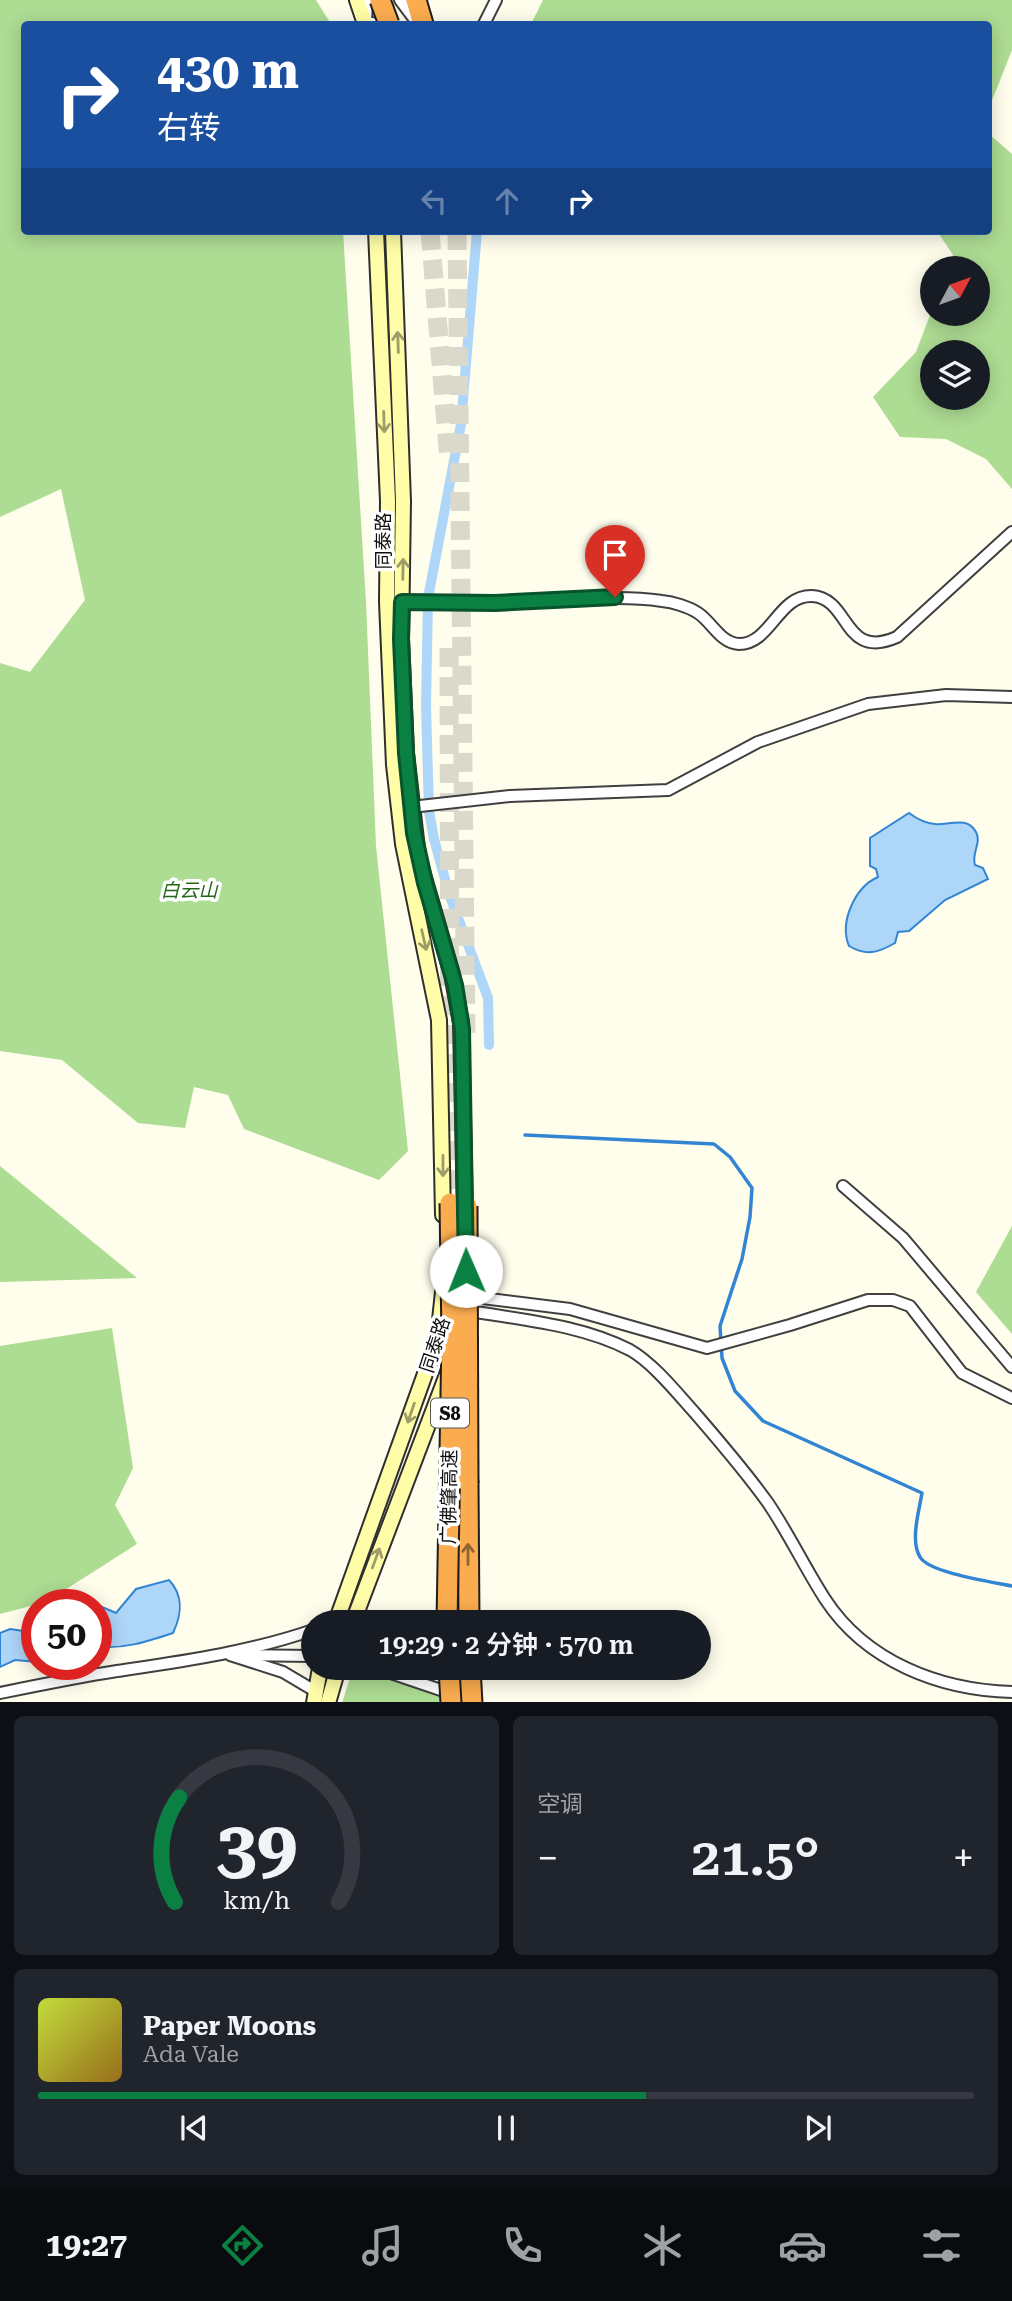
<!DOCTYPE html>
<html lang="zh">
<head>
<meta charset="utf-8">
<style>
  :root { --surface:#171b24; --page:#20242c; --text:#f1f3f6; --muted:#9ea1a6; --line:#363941; --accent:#0b8043 }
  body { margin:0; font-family:"Roboto Serif","Noto Sans SC",serif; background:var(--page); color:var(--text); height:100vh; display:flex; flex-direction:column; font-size:26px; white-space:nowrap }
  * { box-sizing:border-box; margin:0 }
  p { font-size:23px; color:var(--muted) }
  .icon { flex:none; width:38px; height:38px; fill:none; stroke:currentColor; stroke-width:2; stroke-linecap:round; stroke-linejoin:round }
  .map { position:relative; height:1702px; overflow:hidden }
  .side { display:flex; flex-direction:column; gap:14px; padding:14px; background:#0d0f14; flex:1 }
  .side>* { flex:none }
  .guide { position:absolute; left:21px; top:21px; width:971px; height:214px; border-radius:7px; box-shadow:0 4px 18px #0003; background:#1a4fa0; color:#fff; overflow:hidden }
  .needle { width:46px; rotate:49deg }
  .fabs { position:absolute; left:920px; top:256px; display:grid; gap:14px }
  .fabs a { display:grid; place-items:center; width:70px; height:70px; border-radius:50%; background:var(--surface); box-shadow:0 4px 18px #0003; font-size:35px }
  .speed { position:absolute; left:21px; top:1589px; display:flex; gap:14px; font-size:35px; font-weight:700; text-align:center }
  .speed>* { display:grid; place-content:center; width:91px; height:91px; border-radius:50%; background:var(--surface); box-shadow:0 4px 18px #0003; line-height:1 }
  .speed .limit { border:10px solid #d22; background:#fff; color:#111 }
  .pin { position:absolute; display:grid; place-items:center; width:60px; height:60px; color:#fff; margin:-72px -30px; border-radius:50% 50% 50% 0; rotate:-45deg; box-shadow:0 0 7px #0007 }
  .pin .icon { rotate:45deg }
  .me { position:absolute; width:77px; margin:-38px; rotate:359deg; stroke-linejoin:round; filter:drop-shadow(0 0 5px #0008) }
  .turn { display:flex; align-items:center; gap:24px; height:147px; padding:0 21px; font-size:32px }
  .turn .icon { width:91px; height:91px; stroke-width:2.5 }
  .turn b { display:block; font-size:49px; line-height:60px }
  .lanes { display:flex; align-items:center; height:66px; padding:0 21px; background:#0003; justify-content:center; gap:35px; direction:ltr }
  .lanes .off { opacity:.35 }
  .big { font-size:52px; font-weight:600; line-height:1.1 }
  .side .widget { flex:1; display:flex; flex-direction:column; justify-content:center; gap:10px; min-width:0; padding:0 24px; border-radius:10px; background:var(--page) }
  .side .dial { align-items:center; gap:0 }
  .dial svg { height:182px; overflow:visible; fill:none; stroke:var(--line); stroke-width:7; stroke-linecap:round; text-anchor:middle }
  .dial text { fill:var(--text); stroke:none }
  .song { display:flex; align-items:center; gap:21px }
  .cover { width:84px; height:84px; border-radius:10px; background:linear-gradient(135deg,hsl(70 70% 55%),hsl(40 70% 35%)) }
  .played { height:7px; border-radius:4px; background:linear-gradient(90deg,var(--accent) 65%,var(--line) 65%) }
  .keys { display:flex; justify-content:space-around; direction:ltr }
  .heat { display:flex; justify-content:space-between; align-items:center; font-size:38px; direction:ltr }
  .side .tiles { flex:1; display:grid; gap:14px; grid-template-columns:1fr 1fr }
  .widget:last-child { grid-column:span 2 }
  .trip { position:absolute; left:301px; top:1610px; width:410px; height:70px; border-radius:35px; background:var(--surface); box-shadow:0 4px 18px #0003; font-weight:600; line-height:70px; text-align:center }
  .tabs { display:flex; height:112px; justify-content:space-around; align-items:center; background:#090b0e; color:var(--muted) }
  .tabs .icon { width:49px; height:49px }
  .tabs .on { color:var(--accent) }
  .tabs b { font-size:32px; color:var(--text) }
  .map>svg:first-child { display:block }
  .forest { fill:#addc93; fill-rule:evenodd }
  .water { fill:#aed6f9; stroke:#3285d3; stroke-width:2 }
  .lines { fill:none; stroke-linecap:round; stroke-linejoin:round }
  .stream { stroke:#3285d3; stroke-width:3.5 }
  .canal { stroke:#aed6f9; stroke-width:10 }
  .motorway-tunnel { stroke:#dbd9cb; stroke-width:19; stroke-dasharray:19 10; stroke-linecap:butt }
  .minor-casing { stroke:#404040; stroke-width:14 }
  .tertiary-casing { stroke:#404040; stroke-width:16 }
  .secondary-casing { stroke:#2f2f2f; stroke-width:18 }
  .motorway-casing { stroke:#1e1e1e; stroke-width:23 }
  .minor { stroke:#fff; stroke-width:10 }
  .tertiary { stroke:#fff; stroke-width:12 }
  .secondary { stroke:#fffda7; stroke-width:14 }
  .motorway { stroke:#faac4f; stroke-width:19 }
  .motorway-bridge-casing { stroke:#1e1e1e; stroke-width:23; stroke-linecap:butt }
  .motorway-bridge { stroke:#faac4f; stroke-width:19 }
  .oneway { stroke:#9e9d69 }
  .oneway2 { stroke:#8f6431 }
  .route-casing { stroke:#07532c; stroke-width:18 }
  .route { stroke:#0b8043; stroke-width:12 }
  .labels { text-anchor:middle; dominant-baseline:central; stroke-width:7; stroke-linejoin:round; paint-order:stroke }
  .shield { fill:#fff; stroke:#565656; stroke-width:2 }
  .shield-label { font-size:18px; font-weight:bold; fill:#0d0d0d }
  .street-label { font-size:19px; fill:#0d0d0d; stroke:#fff }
  .park-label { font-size:19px; font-style:italic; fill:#24671a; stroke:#fff }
</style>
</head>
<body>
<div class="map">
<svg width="1012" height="1703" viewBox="0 0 1012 1703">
  <rect width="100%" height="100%" fill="#fffdec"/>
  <g class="forest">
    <path d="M 0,0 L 316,0 L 331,24 L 24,24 L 24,231 L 343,231 L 366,602 L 376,846 L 408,1151 L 379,1180 L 244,1129 L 228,1095 L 194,1087 L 185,1128 L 138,1123 L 62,1060 L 0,1051 L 0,663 L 30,672 L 85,600 L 61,489 L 0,517 Z"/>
    <path d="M 543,0 L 1012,0 L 1012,50 L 989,108 L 989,24 L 531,24 Z"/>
    <path d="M 989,134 L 1012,154 L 1012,489 L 986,459 L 946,439 L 900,437 L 873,397 L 916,352 L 933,307 L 933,313 L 978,313 L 978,268 L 948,268 L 953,255 L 937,231 L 989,231 ZM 933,352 L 978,352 L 978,397 L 933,397 Z"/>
    <path d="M 0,1166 L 137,1278 L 0,1282 Z"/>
    <path d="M 1012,1226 L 1012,1334 L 976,1292 Z"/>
    <path d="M 112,1328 L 133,1468 L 115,1505 L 137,1544 L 46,1602 L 0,1614 L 0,1346 Z"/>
    <path d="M 353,1668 L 371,1668 L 444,1691 L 445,1703 L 342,1703 Z"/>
  </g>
  <g class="water">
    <path d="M 909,813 C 917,819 924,823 935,824 C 948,826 967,815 976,832 C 982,843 971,853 975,865 L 983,868 L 988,879 L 945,900 L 909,931 L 898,932 L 895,943 C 878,953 866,956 849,946 C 839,922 855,887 878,877 L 876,869 L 870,866 L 870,838 Z"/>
    <path d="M 169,1580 C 184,1596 182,1614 173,1633 C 146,1642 125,1649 96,1647 L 96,1605 L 86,1605 L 93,1603 L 116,1613 L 136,1589 Z"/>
    <path d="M 10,1629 L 37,1633 L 37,1662 L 15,1660 L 0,1667 L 0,1633 Z"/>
  </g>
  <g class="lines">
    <path class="stream" d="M 525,1135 L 714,1144 L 730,1157 L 752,1188 L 750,1217 L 742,1259 L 720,1326 L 722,1358 L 735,1391 L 763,1421 L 922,1493 C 919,1511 910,1541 920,1557 C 929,1573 993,1582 1012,1586"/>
    <path class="canal" d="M 477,231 L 461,424 L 428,598 L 426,706 L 429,811 L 434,839 L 449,894 L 488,998 L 489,1045"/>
    <g class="motorway-tunnel">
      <path d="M 430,231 L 449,460"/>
      <path d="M 457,231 L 466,1037"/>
      <path d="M 449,648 L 450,1203"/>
    </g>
    <g class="minor-casing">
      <g id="minor">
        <path d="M 400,0 L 418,24"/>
        <path d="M 484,24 L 496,0"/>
        <path d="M 402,602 C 446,602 490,603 535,601 C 578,600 620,595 662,601 C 673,602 689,607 698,613 C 712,622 720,643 739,644 C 771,644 778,595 812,596 C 851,598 842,661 897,637 L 1012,532"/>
        <path d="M 411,807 L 510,796 L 668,790 L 758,742 L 868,704 L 946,695 L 1012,697"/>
        <path d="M 843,1186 L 903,1238 L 1012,1367"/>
        <path d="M 466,1296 L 570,1309 L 707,1348 L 790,1325 L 868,1300 L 893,1300 L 910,1306 L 962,1373 L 1012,1398"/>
        <path d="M 465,1310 C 520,1320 580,1324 630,1350 C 653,1363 677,1393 695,1413 C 720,1442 746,1472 768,1503 C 789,1534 805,1568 825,1599 C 866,1662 940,1690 1012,1692"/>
        <path d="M 230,1655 L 283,1672 L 315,1691"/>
        <path d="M 245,1655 L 313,1656"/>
        <path d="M 376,1668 L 476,1702"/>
        <path d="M 0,1693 C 39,1685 78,1677 117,1671 C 184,1661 249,1652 313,1630"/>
      </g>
    </g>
    <g class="tertiary-casing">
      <path id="tertiary" d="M 366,0 L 365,23 L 372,24"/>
    </g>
    <g class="secondary-casing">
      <g id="secondary">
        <path d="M 357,0 L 365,24"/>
        <path d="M 376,231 L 388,501 L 387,602 L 394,765 L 403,844 L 439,1020 L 443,1215"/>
        <path d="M 393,231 L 403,501 L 401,639 L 406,753 L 418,857 L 452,974 L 461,1023 L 465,1214"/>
        <path d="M 336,1622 L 431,1357 L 440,1320 L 443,1292"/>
        <path d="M 353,1622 L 448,1372"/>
        <path d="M 314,1703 L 320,1668"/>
        <path d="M 328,1703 L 338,1668"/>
      </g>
    </g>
    <g class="motorway-casing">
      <g id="motorway">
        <path d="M 416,0 L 423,24"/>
        <path d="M 468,1483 L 469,1622"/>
      </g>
    </g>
    <use href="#minor" class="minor"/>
    <use href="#tertiary" class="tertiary"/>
    <use href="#secondary" class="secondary"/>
    <use href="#motorway" class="motorway"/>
    <g class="motorway-bridge-casing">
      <g id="motorway-bridge">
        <path d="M 380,0 L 389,24"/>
        <path d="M 467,1206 L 468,1483"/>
        <path d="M 447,1622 L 452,1338 L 450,1203"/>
        <path d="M 449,1668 L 451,1703"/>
        <path d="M 470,1668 L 472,1703"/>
      </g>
    </g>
    <use href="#motorway-bridge" class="motorway-bridge"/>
  </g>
  <defs><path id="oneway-shaft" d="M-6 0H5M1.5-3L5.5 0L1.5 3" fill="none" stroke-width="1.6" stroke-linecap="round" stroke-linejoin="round" transform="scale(1.75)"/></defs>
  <g class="oneway">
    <use href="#oneway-shaft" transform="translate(398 342) rotate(-92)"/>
    <use href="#oneway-shaft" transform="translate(384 422) rotate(88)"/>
    <use href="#oneway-shaft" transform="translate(403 569) rotate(-89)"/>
    <use href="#oneway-shaft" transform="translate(424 940) rotate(77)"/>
    <use href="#oneway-shaft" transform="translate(443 1166) rotate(90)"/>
    <use href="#oneway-shaft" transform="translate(411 1413) rotate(109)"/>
    <use href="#oneway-shaft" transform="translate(376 1558) rotate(-70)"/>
  </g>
  <use class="oneway2" href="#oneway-shaft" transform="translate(468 1554) rotate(-90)"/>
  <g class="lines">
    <g class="route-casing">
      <path id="route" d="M 466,1271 L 462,1029 L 455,985 L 425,883 L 414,833 L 406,753 L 401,639 L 402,602 L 495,603 L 615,597"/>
    </g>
    <use href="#route" class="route"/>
  </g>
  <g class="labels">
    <rect class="shield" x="431" y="1398.5" width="38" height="29" rx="5"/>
    <g class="shield-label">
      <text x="450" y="1413">S8</text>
    </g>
    <g class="street-label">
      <text transform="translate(383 541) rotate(-90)">同泰路</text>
      <text transform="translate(435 1345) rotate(-72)">同泰路</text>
      <text transform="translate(449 1497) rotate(-89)">广佛肇高速</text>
    </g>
    <g class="park-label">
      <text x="189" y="890">白云山</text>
    </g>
  </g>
</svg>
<div class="fabs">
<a><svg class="needle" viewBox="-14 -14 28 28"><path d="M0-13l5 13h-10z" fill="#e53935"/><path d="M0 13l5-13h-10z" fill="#9ea1a6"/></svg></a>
<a><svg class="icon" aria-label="layers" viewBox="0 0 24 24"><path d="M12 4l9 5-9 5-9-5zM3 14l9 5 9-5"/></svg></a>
</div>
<div class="speed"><div class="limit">50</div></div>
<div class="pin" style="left:615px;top:597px;background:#d93025"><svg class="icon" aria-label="arrive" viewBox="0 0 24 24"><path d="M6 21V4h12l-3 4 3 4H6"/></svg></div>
<svg class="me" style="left:466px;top:1271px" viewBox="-20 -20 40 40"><circle r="19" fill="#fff"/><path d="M0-13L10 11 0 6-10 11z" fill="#0b8043"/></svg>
<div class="trip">19:29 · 2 分钟 · 570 m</div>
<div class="guide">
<div class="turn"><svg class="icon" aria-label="right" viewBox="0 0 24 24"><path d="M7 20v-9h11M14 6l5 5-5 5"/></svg><div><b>430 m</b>右转</div></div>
<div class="lanes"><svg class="icon off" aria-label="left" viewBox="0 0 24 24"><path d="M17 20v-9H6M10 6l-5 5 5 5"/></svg><svg class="icon off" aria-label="ahead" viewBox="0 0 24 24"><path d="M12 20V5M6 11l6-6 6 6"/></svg><svg class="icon" aria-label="right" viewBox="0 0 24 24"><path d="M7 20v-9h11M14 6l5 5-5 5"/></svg></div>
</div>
</div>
<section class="side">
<div class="tiles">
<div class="widget dial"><svg viewBox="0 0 100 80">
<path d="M14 69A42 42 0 1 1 86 69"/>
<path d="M14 69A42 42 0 0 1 16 23" stroke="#0b8043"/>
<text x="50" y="56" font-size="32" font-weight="700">39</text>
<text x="50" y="72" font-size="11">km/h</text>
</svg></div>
<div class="widget"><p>空调</p>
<div class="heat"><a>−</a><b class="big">21.5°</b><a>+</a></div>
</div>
<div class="widget">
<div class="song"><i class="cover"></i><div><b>Paper Moons</b><p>Ada Vale</p></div></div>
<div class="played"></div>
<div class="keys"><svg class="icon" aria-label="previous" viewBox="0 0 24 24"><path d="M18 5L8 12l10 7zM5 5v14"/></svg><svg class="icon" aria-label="pause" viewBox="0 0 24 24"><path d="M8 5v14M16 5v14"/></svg><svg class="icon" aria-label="next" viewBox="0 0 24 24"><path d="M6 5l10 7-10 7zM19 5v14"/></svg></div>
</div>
</div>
</section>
<nav class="tabs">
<b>19:27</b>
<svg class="icon on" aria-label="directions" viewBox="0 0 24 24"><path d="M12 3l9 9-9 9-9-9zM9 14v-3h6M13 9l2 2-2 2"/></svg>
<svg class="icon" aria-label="music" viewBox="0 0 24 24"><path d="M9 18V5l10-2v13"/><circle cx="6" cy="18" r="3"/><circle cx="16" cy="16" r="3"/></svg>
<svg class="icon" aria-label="phone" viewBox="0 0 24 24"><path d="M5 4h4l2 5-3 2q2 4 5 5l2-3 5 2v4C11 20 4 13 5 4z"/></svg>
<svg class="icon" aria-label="climate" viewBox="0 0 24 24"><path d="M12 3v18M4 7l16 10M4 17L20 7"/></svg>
<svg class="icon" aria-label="car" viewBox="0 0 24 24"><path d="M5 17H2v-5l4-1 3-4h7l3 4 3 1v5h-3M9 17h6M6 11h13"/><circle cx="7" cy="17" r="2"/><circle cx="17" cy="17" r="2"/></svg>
<svg class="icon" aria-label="filters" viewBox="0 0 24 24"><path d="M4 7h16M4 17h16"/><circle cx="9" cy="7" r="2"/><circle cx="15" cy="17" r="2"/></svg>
</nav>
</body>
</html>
